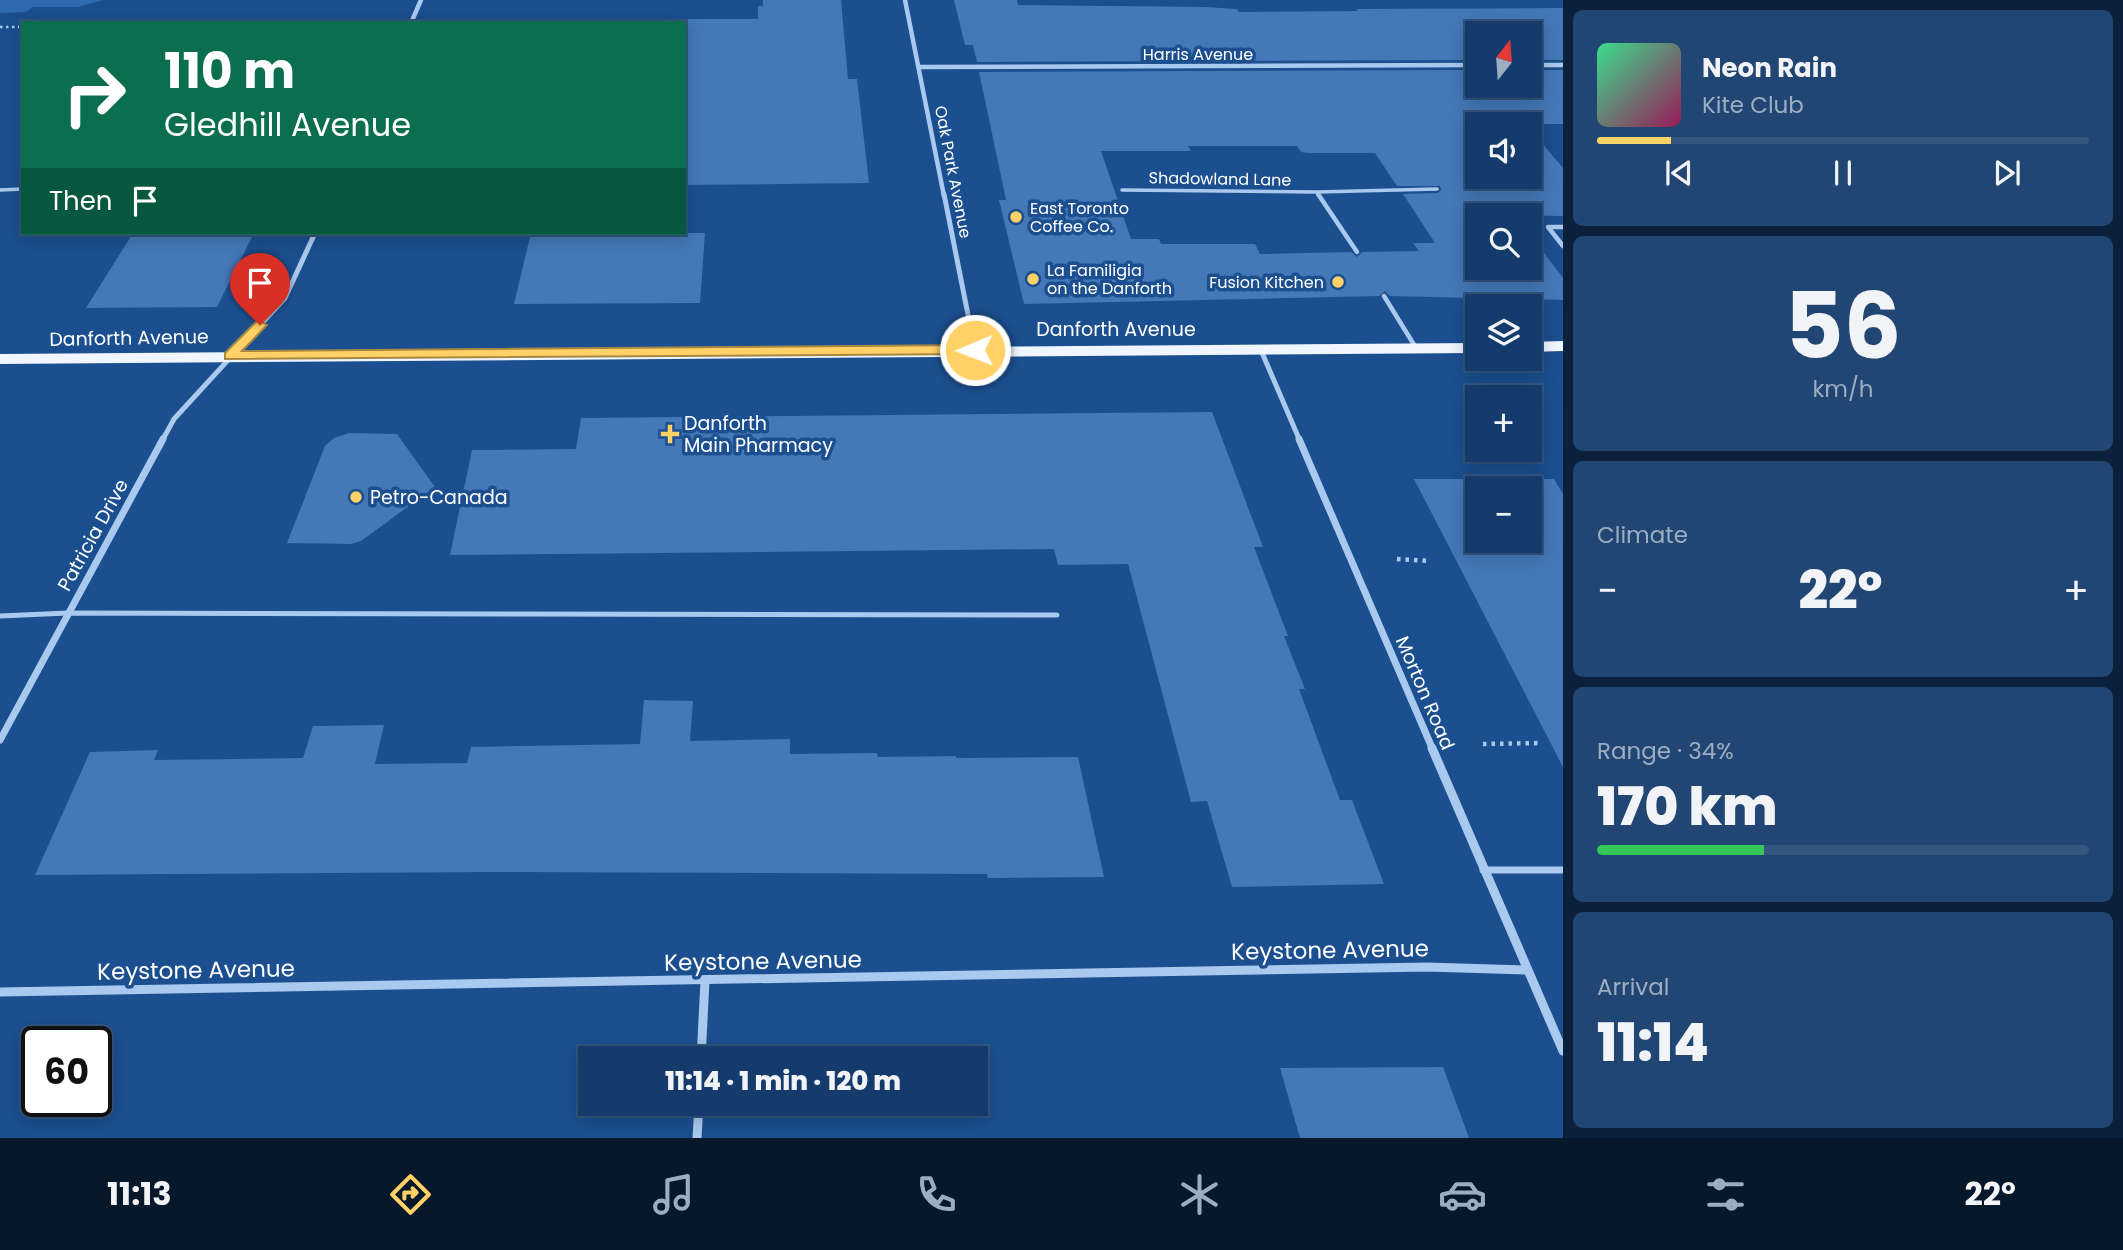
<!DOCTYPE html>
<html lang="en">
<head>
<meta charset="utf-8">
<style>
  :root { --surface:#143b6b; --page:#214673; --text:#f1f3f6; --muted:#9dadc1; --line:#33557e; --accent:#ffd166 }
  body { margin:0; font-family:Poppins,sans-serif; background:var(--page); color:var(--text); height:100vh; display:flex; flex-direction:column; font-size:26px; white-space:nowrap }
  * { box-sizing:border-box; margin:0 }
  p { font-size:23px; color:var(--muted) }
  .icon { flex:none; width:38px; height:38px; fill:none; stroke:currentColor; stroke-width:2; stroke-linecap:round; stroke-linejoin:round }
  .map { position:relative; flex:1; overflow:hidden }
  .sheet { display:flex; flex-direction:column; gap:10px; padding:10px; background:#0b203b; width:560px }
  .sheet>* { flex:none }
  .guide { position:absolute; left:21px; top:21px; width:665px; height:214px; border-radius:0px; box-shadow:0 4px 18px #0003,0 0 0 2px var(--line); background:#0b6e4f; color:#fff; overflow:hidden }
  .needle { width:46px; rotate:17deg }
  .controls { position:absolute; left:1465px; top:21px; display:grid; gap:14px }
  .controls a { display:grid; place-items:center; width:77px; height:77px; border-radius:0px; background:var(--surface); box-shadow:0 4px 18px #0003,0 0 0 2px var(--line); font-size:35px }
  .speed { position:absolute; left:21px; top:1026px; display:flex; gap:14px; font-size:35px; font-weight:700; text-align:center }
  .speed>* { display:grid; place-content:center; width:91px; height:91px; border-radius:50%; background:var(--surface); box-shadow:0 4px 18px #0003,0 0 0 2px var(--line); line-height:1 }
  .speed .limit { border:4px solid #111; border-radius:10px; background:#fff; color:#111 }
  .pin { position:absolute; display:grid; place-items:center; width:60px; height:60px; color:#fff; margin:-72px -30px; border-radius:50% 50% 50% 0; rotate:-45deg; box-shadow:0 0 7px #0007 }
  .pin .icon { rotate:45deg }
  .me { position:absolute; width:77px; margin:-38px; rotate:269deg; stroke-linejoin:round; filter:drop-shadow(0 0 5px #0008) }
  .turn { display:flex; align-items:center; gap:24px; height:147px; padding:0 28px; font-size:32px }
  .turn .icon { width:91px; height:91px; stroke-width:2.5 }
  .turn b { display:block; font-size:49px; line-height:60px }
  .then { display:flex; align-items:center; height:66px; padding:0 28px; background:#0003; gap:14px; font-size:26px }
  .big { font-size:52px; font-weight:800; line-height:1.1 }
  .sheet .card { flex:1; display:flex; flex-direction:column; justify-content:center; gap:10px; min-width:0; padding:0 24px; border-radius:10px; background:var(--page) }
  .sheet .dial { align-items:center; gap:0 }
  .dial b { font-size:91px; line-height:1 }
  .song { display:flex; align-items:center; gap:21px }
  .cover { width:84px; height:84px; border-radius:10px; background:linear-gradient(135deg,hsl(150 70% 55%),hsl(330 70% 35%)) }
  .played { height:7px; border-radius:4px; background:linear-gradient(90deg,var(--accent) 15%,var(--line) 15%) }
  .keys { display:flex; justify-content:space-around; direction:ltr }
  .heat { display:flex; justify-content:space-between; align-items:center; font-size:38px; direction:ltr }
  .charge { height:10px; border-radius:5px; background:linear-gradient(90deg,#34c759 34%,var(--line) 0) }
  .trip { position:absolute; left:578px; top:1046px; width:410px; height:70px; border-radius:0px; background:var(--surface); box-shadow:0 4px 18px #0003,0 0 0 2px var(--line); font-weight:800; line-height:70px; text-align:center }
  .dock { display:flex; height:112px; justify-content:space-around; align-items:center; background:#08182b; color:var(--muted) }
  .dock .icon { width:49px; height:49px }
  .dock .active { color:var(--accent) }
  .dock b { font-size:32px; color:var(--text) }
  main { display:flex; flex:1; min-height:0 }
  .map>svg:first-child { display:block }
  .green { fill:#2e69ad }
  .building { fill:#4478b7; fill-rule:evenodd }
  .lines { fill:none; stroke-linecap:round; stroke-linejoin:round }
  .path-far1 { stroke:#a9c9ee; stroke-width:2.5; stroke-dasharray:2.5 3.5; stroke-linecap:butt }
  .path { stroke:#a9c9ee; stroke-width:4.5; stroke-dasharray:3.5 5; stroke-linecap:butt }
  .service-far3 { stroke:#a9c9ee; stroke-width:3.5 }
  .service-far2 { stroke:#a9c9ee; stroke-width:4.5 }
  .service-far1 { stroke:#a9c9ee; stroke-width:5 }
  .service { stroke:#a9c9ee; stroke-width:7 }
  .minor-far3 { stroke:#a9c9ee; stroke-width:4.5 }
  .minor-far2 { stroke:#a9c9ee; stroke-width:5 }
  .minor-far1 { stroke:#a9c9ee; stroke-width:7 }
  .minor { stroke:#a9c9ee; stroke-width:9 }
  .primary { fill:#f0f6ff; fill-rule:evenodd }
  .route { fill:#ffd166; stroke:#a68842; stroke-width:2 }
  .poi-dot { fill:#ffd166; stroke:#1b4f8f; stroke-width:2.5 }
  .labels { text-anchor:middle; dominant-baseline:central; stroke-width:7; stroke-linejoin:round; paint-order:stroke }
  .far-street-label { font-size:16px; fill:#fff; stroke:#1b4f8f }
  .far-poi-label { font-size:16px; fill:#fff; stroke:#1b4f8f; text-anchor:start }
  .street-label { font-size:19px; fill:#fff; stroke:#1b4f8f }
  .poi-label { font-size:19px; fill:#fff; stroke:#1b4f8f; text-anchor:start }
  .near-street-label { font-size:23px; fill:#fff; stroke:#1b4f8f }
</style>
</head>
<body>
<main>
<div class="map">
<svg width="1563" height="1138" viewBox="0 0 1563 1138">
  <rect width="100%" height="100%" fill="#1b4f8f"/>
  <path class="green" d="M 0,0 L 103,0 L 78,7 L 33,7 L 26,12 L 0,13 Z"/>
  <g class="building">
    <path d="M 763,0 L 841,0 L 848,79 L 857,79 L 869,183 L 684,185 L 684,19 L 758,19 L 758,6 L 763,6 Z"/>
    <path d="M 954,0 L 1017,0 L 1018,5 L 1205,7 L 1237,9 L 1239,12 L 1358,11 L 1356,9 L 1563,8 L 1563,60 L 1530,60 L 1530,33 L 1477,33 L 1477,60 L 977,62 L 973,45 L 965,45 Z"/>
    <path d="M 1477,70 L 1477,86 L 1530,86 L 1530,70 L 1563,70 L 1563,124 L 1477,124 L 1477,177 L 1530,177 L 1530,129 L 1563,168 L 1563,216 L 1477,215 L 1477,268 L 1530,268 L 1530,234 L 1563,278 L 1563,300 L 1390,296 L 1385,291 L 1379,296 L 1024,304 L 999,200 L 1006,200 L 979,72 ZM 1188,146 L 1297,146 L 1301,152 L 1308,153 L 1375,153 L 1397,186 L 1440,186 L 1441,190 L 1438,193 L 1403,194 L 1435,243 L 1413,243 L 1419,251 L 1362,252 L 1357,257 L 1351,252 L 1260,254 L 1255,244 L 1161,244 L 1159,239 L 1131,239 L 1101,151 L 1191,151 Z"/>
    <path d="M 133,233 L 254,233 L 217,307 L 86,308 Z"/>
    <path d="M 531,233 L 705,233 L 700,303 L 514,304 Z"/>
    <path d="M 1212,412 L 1263,547 L 1254,547 L 1288,636 L 1284,636 L 1305,689 L 1299,689 L 1340,800 L 1352,800 L 1384,884 L 1232,887 L 1207,801 L 1191,802 L 1128,564 L 1058,565 L 1054,549 L 450,555 L 472,450 L 576,449 L 581,418 Z"/>
    <path d="M 349,433 L 397,434 L 435,487 L 361,541 L 351,544 L 287,543 L 325,446 L 334,438 Z"/>
    <path d="M 1414,479 L 1554,479 L 1563,494 L 1563,767 ZM 1477,488 L 1530,488 L 1530,541 L 1477,541 Z"/>
    <path d="M 644,700 L 693,701 L 690,741 L 790,739 L 790,754 L 877,753 L 878,757 L 956,756 L 956,758 L 1078,757 L 1104,877 L 988,878 L 987,874 L 493,872 L 35,875 L 90,752 L 158,750 L 154,760 L 303,758 L 313,726 L 384,725 L 375,764 L 467,763 L 471,747 L 640,744 Z"/>
    <path d="M 1443,1067 L 1469,1138 L 1300,1138 L 1280,1068 Z"/>
  </g>
  <g class="lines">
    <path class="path-far1" d="M 0,27 L 23,27"/>
    <g class="path">
      <path d="M 1397,559 L 1429,561"/>
      <path d="M 1483,744 L 1542,743"/>
    </g>
    <g class="service-far3">
      <path d="M 0,190 L 23,189"/>
      <path d="M 1122,190 L 1317,192 L 1437,189"/>
      <path d="M 1317,192 L 1319,196"/>
    </g>
    <g class="service-far2">
      <path d="M 1318,194 L 1357,252"/>
      <path d="M 1563,227 L 1548,227 L 1563,246"/>
      <path d="M 1384,296 L 1416,348"/>
    </g>
    <path class="service-far1" d="M 0,616 L 68,613 L 1057,615"/>
    <path class="service" d="M 1483,870 L 1563,870"/>
    <g class="minor-far3">
      <path d="M 905,0 L 944,196"/>
      <path d="M 411,23 L 421,0"/>
      <path d="M 1530,65 L 1563,65"/>
      <path d="M 919,67 L 1477,65"/>
    </g>
    <g class="minor-far2">
      <path d="M 944,194 L 975,350"/>
      <path d="M 1260,348 L 1300,441"/>
      <path d="M 162,441 L 174,419 L 285,298 L 315,233"/>
    </g>
    <g class="minor-far1">
      <path d="M 1299,439 L 1433,750"/>
      <path d="M 0,740 L 163,439"/>
    </g>
    <g class="minor">
      <path d="M 1432,748 L 1563,1051"/>
      <path d="M 0,992 L 1427,967 L 1527,970"/>
      <path d="M 701,1059 L 705,981"/>
      <path d="M 697,1138 L 699,1104"/>
    </g>
    <g class="primary">
      <path d="M 1563,341 L 1563,351 L 1530,352 L 1530,342 Z"/>
      <path d="M 1477,343 L 1477,353 L 0,364 L 0,354 Z"/>
    </g>
  </g>
  <path class="route" d="M 260,321 L 267,325 L 242,351 L 975,345 L 981,350 L 975,354 L 225,359 L 225,353 L 256,322 Z"/>
  <g class="poi-dot">
    <circle cx="1016" cy="217" r="7"/>
    <circle cx="1033" cy="279" r="7"/>
    <circle cx="1338" cy="282" r="7"/>
    <path d="M666.5 423.5h7v7h7v7h-7v7h-7v-7h-7v-7h7z"/>
    <circle cx="356" cy="497" r="7"/>
  </g>
  <g class="labels">
    <g class="far-street-label">
      <text x="1198" y="54">Harris Avenue</text>
      <text transform="translate(953 172) rotate(79)">Oak Park Avenue</text>
      <text transform="translate(1220 179) rotate(1)">Shadowland Lane</text>
    </g>
    <g class="far-poi-label">
      <text x="1030" y="208">East Toronto<tspan x="1030" dy="18">Coffee Co.</tspan></text>
      <text x="1047" y="270">La Familigia<tspan x="1047" dy="18">on the Danforth</tspan></text>
      <text x="1324" y="282" text-anchor="end">Fusion Kitchen</text>
    </g>
    <g class="street-label">
      <text x="1116" y="329">Danforth Avenue</text>
      <text transform="translate(129 338) rotate(-1)">Danforth Avenue</text>
      <text transform="translate(93 535) rotate(-61)">Patricia Drive</text>
      <text transform="translate(1425 693) rotate(67)">Morton Road</text>
    </g>
    <g class="poi-label">
      <text x="684" y="423">Danforth<tspan x="684" dy="22">Main Pharmacy</tspan></text>
      <text x="370" y="497">Petro-Canada</text>
    </g>
    <g class="near-street-label">
      <text transform="translate(1330 950) rotate(-1)">Keystone Avenue</text>
      <text transform="translate(763 961) rotate(-1)">Keystone Avenue</text>
      <text transform="translate(196 970) rotate(-1)">Keystone Avenue</text>
    </g>
  </g>
</svg>
<div class="controls">
<a><svg class="needle" viewBox="-14 -14 28 28"><path d="M0-13l5 13h-10z" fill="#e53935"/><path d="M0 13l5-13h-10z" fill="#9dadc1"/></svg></a>
<a><svg class="icon" aria-label="sound" viewBox="0 0 24 24"><path d="M4 9h4l5-4v14l-5-4H4zM17 9q2 3 0 6"/></svg></a>
<a><svg class="icon" aria-label="search" viewBox="0 0 24 24"><circle cx="10" cy="10" r="6"/><path d="M15 15l6 6"/></svg></a>
<a><svg class="icon" aria-label="layers" viewBox="0 0 24 24"><path d="M12 4l9 5-9 5-9-5zM3 14l9 5 9-5"/></svg></a>
<a>+</a>
<a>−</a>
</div>
<div class="speed"><div class="limit">60</div></div>
<div class="pin" style="left:260px;top:325px;background:#d93025"><svg class="icon" aria-label="arrive" viewBox="0 0 24 24"><path d="M6 21V4h12l-3 4 3 4H6"/></svg></div>
<svg class="me" style="left:975px;top:350px" viewBox="-20 -20 40 40"><circle r="17" fill="#ffd166" stroke="#fff" stroke-width="3"/><path d="M0-11L8 9 0 5-8 9z" fill="#fff"/></svg>
<div class="trip">11:14 · 1 min · 120 m</div>
<div class="guide">
<div class="turn"><svg class="icon" aria-label="right" viewBox="0 0 24 24"><path d="M7 20v-9h11M14 6l5 5-5 5"/></svg><div><b>110 m</b>Gledhill Avenue</div></div>
<div class="then">Then<svg class="icon" aria-label="arrive" viewBox="0 0 24 24"><path d="M6 21V4h12l-3 4 3 4H6"/></svg></div>
</div>
</div>
<section class="sheet">
<div class="card">
<div class="song"><i class="cover"></i><div><b>Neon Rain</b><p>Kite Club</p></div></div>
<div class="played"></div>
<div class="keys"><svg class="icon" aria-label="previous" viewBox="0 0 24 24"><path d="M18 5L8 12l10 7zM5 5v14"/></svg><svg class="icon" aria-label="pause" viewBox="0 0 24 24"><path d="M8 5v14M16 5v14"/></svg><svg class="icon" aria-label="next" viewBox="0 0 24 24"><path d="M6 5l10 7-10 7zM19 5v14"/></svg></div>
</div>
<div class="card dial"><b>56</b><p>km/h</p></div>
<div class="card"><p>Climate</p>
<div class="heat"><a>−</a><b class="big">22°</b><a>+</a></div>
</div>
<div class="card"><p>Range · 34%</p><b class="big">170 km</b><div class="charge"></div></div>
<div class="card"><p>Arrival</p><b class="big">11:14</b></div>
</section>
</main>
<nav class="dock">
<b>11:13</b>
<svg class="icon active" aria-label="directions" viewBox="0 0 24 24"><path d="M12 3l9 9-9 9-9-9zM9 14v-3h6M13 9l2 2-2 2"/></svg>
<svg class="icon" aria-label="music" viewBox="0 0 24 24"><path d="M9 18V5l10-2v13"/><circle cx="6" cy="18" r="3"/><circle cx="16" cy="16" r="3"/></svg>
<svg class="icon" aria-label="phone" viewBox="0 0 24 24"><path d="M5 4h4l2 5-3 2q2 4 5 5l2-3 5 2v4C11 20 4 13 5 4z"/></svg>
<svg class="icon" aria-label="climate" viewBox="0 0 24 24"><path d="M12 3v18M4 7l16 10M4 17L20 7"/></svg>
<svg class="icon" aria-label="car" viewBox="0 0 24 24"><path d="M5 17H2v-5l4-1 3-4h7l3 4 3 1v5h-3M9 17h6M6 11h13"/><circle cx="7" cy="17" r="2"/><circle cx="17" cy="17" r="2"/></svg>
<svg class="icon" aria-label="filters" viewBox="0 0 24 24"><path d="M4 7h16M4 17h16"/><circle cx="9" cy="7" r="2"/><circle cx="15" cy="17" r="2"/></svg>
<b>22°</b>
</nav>
</body>
</html>
